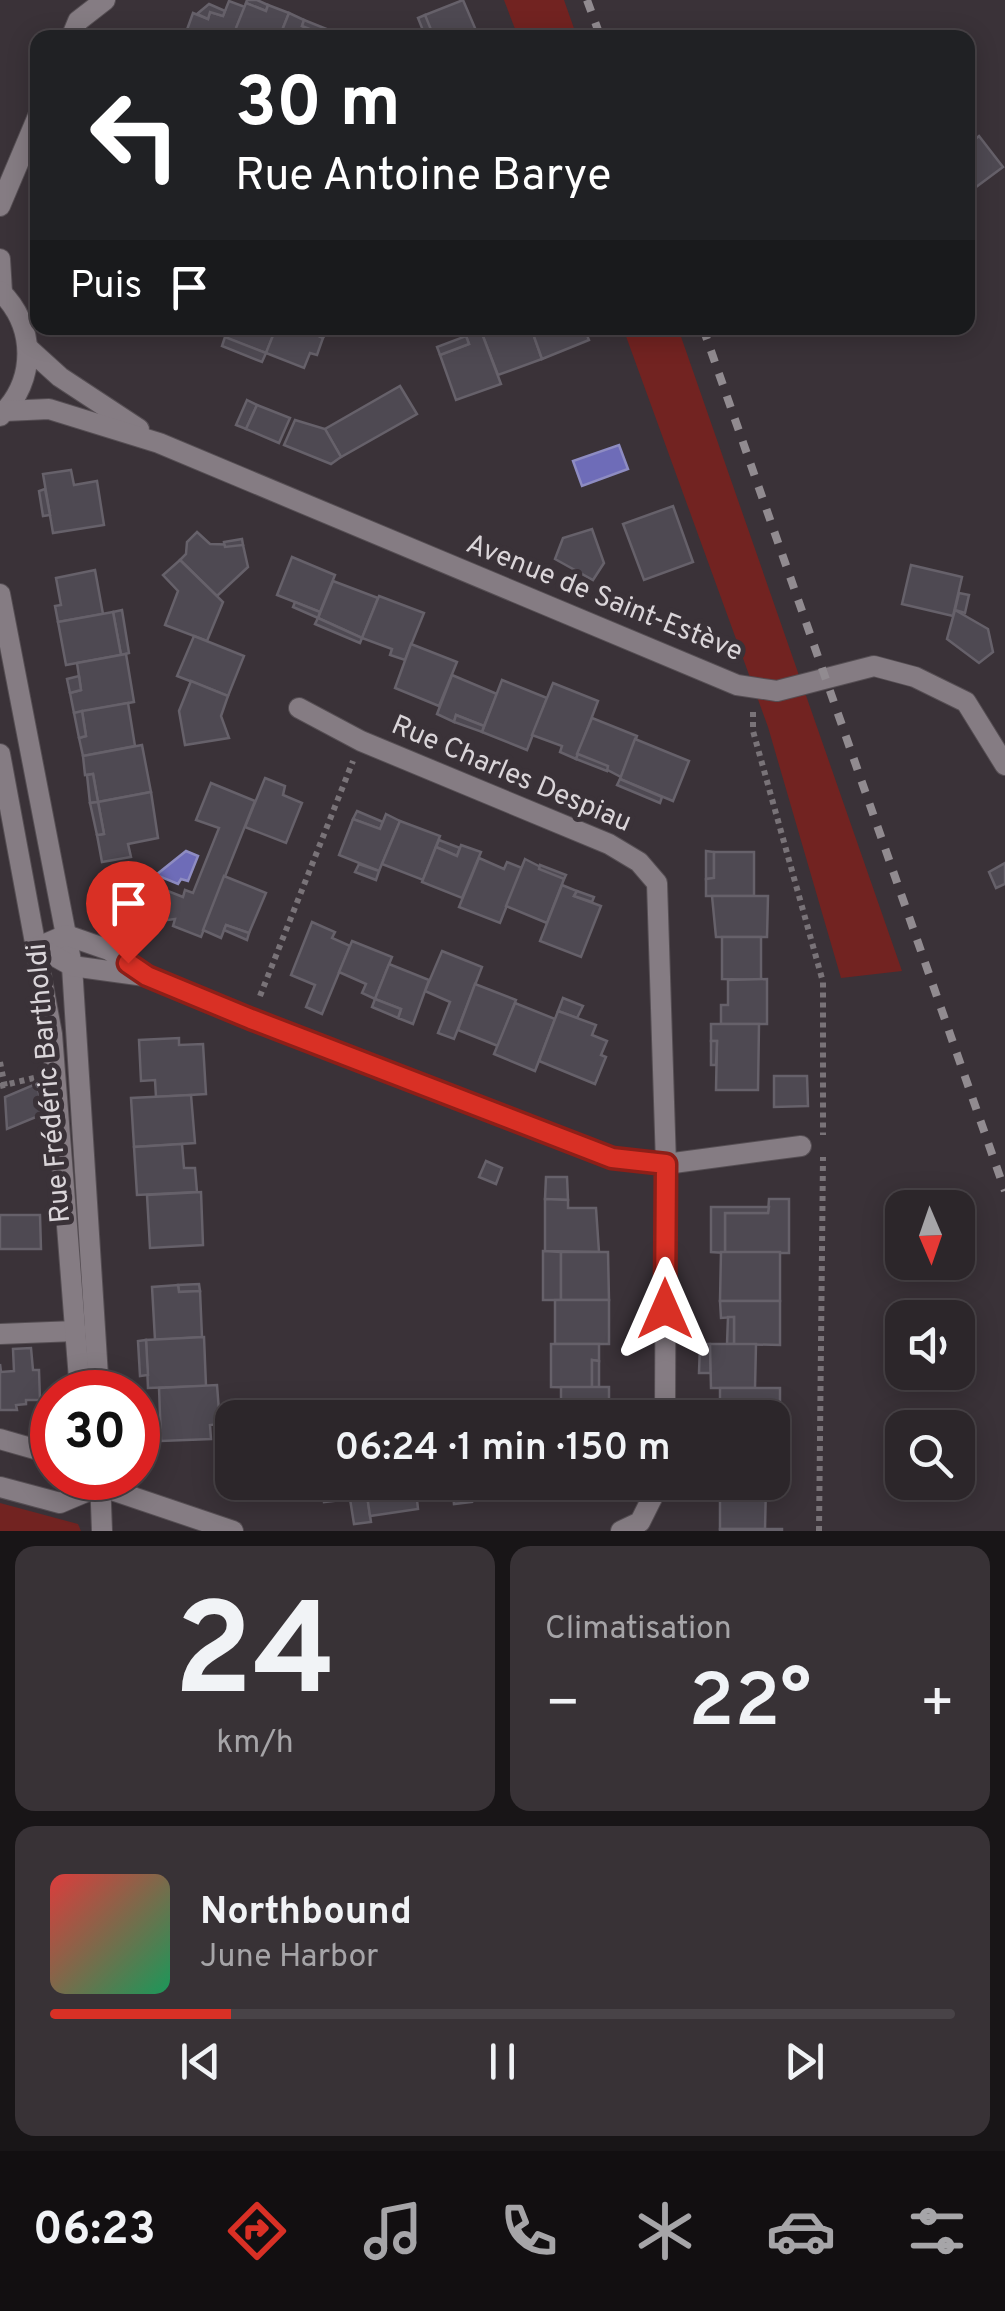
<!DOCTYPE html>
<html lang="fr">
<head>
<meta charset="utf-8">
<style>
  :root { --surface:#2c262a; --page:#383236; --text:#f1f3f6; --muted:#a6a5a8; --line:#484347; --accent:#d93025 }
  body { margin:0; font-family:Overpass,sans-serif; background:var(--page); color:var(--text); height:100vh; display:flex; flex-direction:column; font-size:38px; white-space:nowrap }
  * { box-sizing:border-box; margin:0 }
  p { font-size:32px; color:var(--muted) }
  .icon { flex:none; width:55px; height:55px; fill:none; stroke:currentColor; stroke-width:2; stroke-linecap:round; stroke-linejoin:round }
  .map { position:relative; height:1531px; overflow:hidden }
  .drawer { display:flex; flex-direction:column; gap:15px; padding:15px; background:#181517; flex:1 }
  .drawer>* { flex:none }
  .banner { position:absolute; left:30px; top:30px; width:945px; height:305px; border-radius:20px; box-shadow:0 5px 25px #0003,0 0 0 2px var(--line); background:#202124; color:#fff; overflow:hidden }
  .needle { width:65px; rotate:178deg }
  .controls { position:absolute; left:885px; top:1190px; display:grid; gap:20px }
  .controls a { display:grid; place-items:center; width:90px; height:90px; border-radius:20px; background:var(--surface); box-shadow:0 5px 25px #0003,0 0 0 2px var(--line); font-size:50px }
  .speed { position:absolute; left:30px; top:1370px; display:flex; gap:20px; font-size:50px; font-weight:700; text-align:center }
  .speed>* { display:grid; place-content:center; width:130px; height:130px; border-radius:50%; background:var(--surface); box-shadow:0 5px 25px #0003,0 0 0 2px var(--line); line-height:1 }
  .speed .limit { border:15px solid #d22; background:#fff; color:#111 }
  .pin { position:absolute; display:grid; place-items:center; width:85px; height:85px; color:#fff; margin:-102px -42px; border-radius:50% 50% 50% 0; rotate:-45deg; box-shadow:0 0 10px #0007 }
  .pin .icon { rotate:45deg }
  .me { position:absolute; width:110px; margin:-55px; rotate:0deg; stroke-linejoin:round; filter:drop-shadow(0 0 8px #0008) }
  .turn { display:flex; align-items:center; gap:35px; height:210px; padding:0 40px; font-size:45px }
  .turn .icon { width:130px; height:130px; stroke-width:2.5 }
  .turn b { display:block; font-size:70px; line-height:85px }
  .then { display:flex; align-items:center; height:95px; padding:0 40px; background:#0003; gap:20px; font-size:38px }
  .big { font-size:75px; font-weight:600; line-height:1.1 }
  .drawer .tile { flex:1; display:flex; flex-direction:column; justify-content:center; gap:15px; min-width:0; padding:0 35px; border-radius:20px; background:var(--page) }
  .drawer .dial { align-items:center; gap:0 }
  .dial b { font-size:130px; line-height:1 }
  .song { display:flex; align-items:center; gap:30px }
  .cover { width:120px; height:120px; border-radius:15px; background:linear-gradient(135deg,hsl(0 70% 55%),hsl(150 70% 35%)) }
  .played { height:10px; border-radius:5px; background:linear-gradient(90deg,var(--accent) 20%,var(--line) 20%) }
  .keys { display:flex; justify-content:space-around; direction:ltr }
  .heat { display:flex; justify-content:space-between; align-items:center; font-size:55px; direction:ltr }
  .drawer .tiles { flex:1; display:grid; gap:15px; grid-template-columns:1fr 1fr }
  .tile:last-child { grid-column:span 2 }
  .trip { position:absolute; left:215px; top:1400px; width:575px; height:100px; border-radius:20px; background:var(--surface); box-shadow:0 5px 25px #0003,0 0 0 2px var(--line); font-weight:600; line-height:100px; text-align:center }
  .tab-bar { display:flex; height:160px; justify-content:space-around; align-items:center; background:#120f11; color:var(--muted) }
  .tab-bar .icon { width:70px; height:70px }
  .tab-bar .selected { color:var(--accent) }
  .tab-bar b { font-size:45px; color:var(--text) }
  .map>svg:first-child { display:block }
  .green { fill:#722321 }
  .water { fill:#6e6cb8; stroke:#8e8cc2; stroke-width:2.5 }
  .building { fill:#4e4952; stroke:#66616a; stroke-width:2.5 }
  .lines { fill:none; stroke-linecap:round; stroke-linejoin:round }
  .service-casing { stroke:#554e53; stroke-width:22 }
  .minor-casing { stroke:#554e53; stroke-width:22 }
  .path { stroke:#797378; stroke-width:6; stroke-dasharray:5 5; stroke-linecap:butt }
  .service { stroke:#857c83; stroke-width:20 }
  .minor { stroke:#857c83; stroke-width:20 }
  .rail { stroke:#918b90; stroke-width:8; stroke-dasharray:12 12; stroke-linecap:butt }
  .route-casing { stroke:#8d1f18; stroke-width:25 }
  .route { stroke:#d93025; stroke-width:18 }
  .labels { text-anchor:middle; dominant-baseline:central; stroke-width:10; stroke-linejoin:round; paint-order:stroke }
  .street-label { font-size:28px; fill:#dad5d9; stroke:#3a3238 }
</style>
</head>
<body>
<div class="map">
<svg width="1005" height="1531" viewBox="0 0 1005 1531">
  <rect width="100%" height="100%" fill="#3a3238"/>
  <g class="green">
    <path d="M 504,0 L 564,0 L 577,37 L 518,37 Z"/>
    <path d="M 623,328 L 678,328 L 902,971 L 841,978 L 768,727 Z"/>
    <path d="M 0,1503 L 78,1524 L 81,1531 L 0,1531 Z"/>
  </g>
  <g class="water">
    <path d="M 619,445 L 628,469 L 582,486 L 573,461 Z"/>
    <path d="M 186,851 L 198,856 L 188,881 L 181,879 L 178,884 L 156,875 Z"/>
  </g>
  <g class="building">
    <path d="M 247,0 L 257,0 L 268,5 L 266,11 L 246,3 Z"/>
    <path d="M 463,0 L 478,35 L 432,38 L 425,15 Z"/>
    <path d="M 229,1 L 245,7 L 232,38 L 184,38 L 193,13 L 208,19 L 210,12 L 223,16 Z"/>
    <path d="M 246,3 L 266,11 L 268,5 L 289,13 L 279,38 L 232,38 Z"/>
    <path d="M 209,4 L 225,11 L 223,16 L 210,12 L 208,19 L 197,14 Z"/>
    <path d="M 289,13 L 304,20 L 302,26 L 326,38 L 279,38 Z"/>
    <path d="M 425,15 L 434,37 L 432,38 L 426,38 L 418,18 Z"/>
    <path d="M 304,20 L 329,30 L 327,36 L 302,26 Z"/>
    <path d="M 979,136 L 1003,167 L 968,193 L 968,145 Z"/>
    <path d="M 229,328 L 276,328 L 266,353 L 226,338 Z"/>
    <path d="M 276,328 L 302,328 L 323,338 L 317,355 L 310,353 L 304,368 L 266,353 Z"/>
    <path d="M 302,328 L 311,328 L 326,333 L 323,338 Z"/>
    <path d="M 491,328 L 513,328 L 516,333 L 531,328 L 542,359 L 498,375 L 481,331 Z"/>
    <path d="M 531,328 L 584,328 L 589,340 L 542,359 Z"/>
    <path d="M 481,331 L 501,384 L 456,400 L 440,355 L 469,344 L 466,336 Z"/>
    <path d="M 466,336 L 469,344 L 440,355 L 437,347 Z"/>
    <path d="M 225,337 L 266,353 L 262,362 L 222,346 Z"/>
    <path d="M 400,386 L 417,414 L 341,457 L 325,429 Z"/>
    <path d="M 247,400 L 257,405 L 246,429 L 236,425 Z"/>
    <path d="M 257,405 L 290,418 L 279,443 L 246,429 Z"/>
    <path d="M 295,420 L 325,429 L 341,457 L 331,464 L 284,445 Z"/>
    <path d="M 71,470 L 74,485 L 97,481 L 104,525 L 53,533 L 43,474 Z"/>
    <path d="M 45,489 L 50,515 L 43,516 L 39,491 Z"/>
    <path d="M 673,506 L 693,562 L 644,580 L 623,524 Z"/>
    <path d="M 592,529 L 604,563 L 593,580 L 555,559 L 563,538 Z"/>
    <path d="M 197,532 L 210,544 L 243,545 L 248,567 L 217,596 L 180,560 L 186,554 L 187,542 Z"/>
    <path d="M 242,539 L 243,545 L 225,547 L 224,542 Z"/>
    <path d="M 292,557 L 335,575 L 320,612 L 277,595 Z"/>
    <path d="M 180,560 L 223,602 L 207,641 L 165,625 L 178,591 L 163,575 Z"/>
    <path d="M 911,565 L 962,577 L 953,616 L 902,604 Z"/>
    <path d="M 95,570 L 103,614 L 58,622 L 55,606 L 61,605 L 56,578 Z"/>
    <path d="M 333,581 L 378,598 L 362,638 L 318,618 Z"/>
    <path d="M 959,593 L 969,595 L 965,613 L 955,610 Z"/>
    <path d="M 379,596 L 424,613 L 405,660 L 390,655 L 392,649 L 362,638 Z"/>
    <path d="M 295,602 L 320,612 L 318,618 L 293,607 Z"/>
    <path d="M 122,610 L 129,653 L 121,655 L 113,612 Z"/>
    <path d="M 955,610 L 988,629 L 993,652 L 979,663 L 947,639 Z"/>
    <path d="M 113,612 L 121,655 L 66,665 L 58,622 Z"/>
    <path d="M 318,618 L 362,638 L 360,643 L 315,624 Z"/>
    <path d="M 194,636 L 244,656 L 228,696 L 177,676 Z"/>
    <path d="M 411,644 L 457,662 L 439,706 L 395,688 Z"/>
    <path d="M 126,654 L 134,702 L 74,713 L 70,693 L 81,690 L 77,663 Z"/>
    <path d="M 452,675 L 497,694 L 484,726 L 456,715 L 454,722 L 437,714 Z"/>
    <path d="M 79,676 L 81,690 L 70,693 L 67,679 Z"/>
    <path d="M 502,680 L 547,698 L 527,750 L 482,732 Z"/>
    <path d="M 191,681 L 228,696 L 221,716 L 229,738 L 185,745 L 179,711 Z"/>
    <path d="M 553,683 L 598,701 L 576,759 L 560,752 L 562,746 L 532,735 Z"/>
    <path d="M 128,703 L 135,746 L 83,756 L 79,738 L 86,736 L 82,711 Z"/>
    <path d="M 82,711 L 86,736 L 79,738 L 74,713 Z"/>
    <path d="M 456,715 L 484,726 L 482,732 L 454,722 Z"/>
    <path d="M 592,718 L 637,736 L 621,777 L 577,754 Z"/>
    <path d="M 635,739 L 689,761 L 673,801 L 620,779 Z"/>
    <path d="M 142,745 L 151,792 L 98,802 L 93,774 L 85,775 L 83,756 Z"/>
    <path d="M 578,754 L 608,766 L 607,771 L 576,759 Z"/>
    <path d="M 93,774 L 98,802 L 90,803 L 87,775 Z"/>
    <path d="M 265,778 L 285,786 L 283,795 L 302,803 L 286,843 L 245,827 Z"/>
    <path d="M 620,779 L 662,797 L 660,803 L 617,785 Z"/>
    <path d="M 211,783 L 255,801 L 201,937 L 173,926 L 175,919 L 160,921 L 141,914 L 153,885 L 183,897 L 185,890 L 193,893 L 219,828 L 196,820 Z"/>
    <path d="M 151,792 L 158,838 L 128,844 L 131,857 L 102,862 L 97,835 L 104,834 L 98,802 Z"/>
    <path d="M 98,802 L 104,834 L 97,835 L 90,803 Z"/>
    <path d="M 357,811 L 383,822 L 380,829 L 353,819 Z"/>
    <path d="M 386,814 L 400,821 L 379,871 L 339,855 L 353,819 L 380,829 Z"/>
    <path d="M 400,821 L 440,836 L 423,880 L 382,864 Z"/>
    <path d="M 439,840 L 460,848 L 457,856 L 436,847 Z"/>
    <path d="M 461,845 L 481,852 L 462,898 L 422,882 L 436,847 L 457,856 Z"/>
    <path d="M 706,851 L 714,852 L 714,878 L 706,879 Z"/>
    <path d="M 714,852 L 754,852 L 754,896 L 706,896 L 706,879 L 714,878 Z"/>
    <path d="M 479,858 L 504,869 L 507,862 L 522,868 L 500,923 L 459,907 Z"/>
    <path d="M 525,859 L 564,879 L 547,923 L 506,906 Z"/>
    <path d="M 1005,863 L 1005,884 L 996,888 L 989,872 Z"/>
    <path d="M 359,864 L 379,871 L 376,880 L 355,872 Z"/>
    <path d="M 540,865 L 566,875 L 564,879 L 539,869 Z"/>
    <path d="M 224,876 L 266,893 L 249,933 L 226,925 L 221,938 L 203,930 Z"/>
    <path d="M 562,885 L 577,891 L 574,896 L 601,906 L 581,957 L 540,941 Z"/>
    <path d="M 577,891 L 594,897 L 592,902 L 574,896 Z"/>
    <path d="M 712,896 L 768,896 L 767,937 L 716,937 Z"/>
    <path d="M 312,922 L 335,932 L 332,938 L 350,946 L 322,1014 L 306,1007 L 315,985 L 291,975 Z"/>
    <path d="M 226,925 L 249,933 L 247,940 L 224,930 Z"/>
    <path d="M 722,937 L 761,937 L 761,980 L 722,979 Z"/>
    <path d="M 352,941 L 392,957 L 375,999 L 362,993 L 366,984 L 339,972 Z"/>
    <path d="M 442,951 L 482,967 L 454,1039 L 438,1033 L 450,1002 L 425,991 Z"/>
    <path d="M 389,964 L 429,980 L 413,1024 L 398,1018 L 401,1009 L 375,999 Z"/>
    <path d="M 767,979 L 767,1024 L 721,1024 L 721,1005 L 728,1005 L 728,980 Z"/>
    <path d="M 475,984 L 516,1000 L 498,1046 L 458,1030 Z"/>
    <path d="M 563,998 L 583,1006 L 577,1018 L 558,1011 Z"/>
    <path d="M 375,999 L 401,1009 L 398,1018 L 372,1007 Z"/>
    <path d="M 515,1003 L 555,1019 L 535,1071 L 494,1054 Z"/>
    <path d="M 558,1011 L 596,1025 L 592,1035 L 607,1041 L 601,1055 L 606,1057 L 595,1084 L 539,1061 Z"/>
    <path d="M 711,1024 L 759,1024 L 758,1090 L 716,1090 L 717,1041 L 711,1041 Z"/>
    <path d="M 179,1038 L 179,1045 L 203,1044 L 206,1094 L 156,1097 L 155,1080 L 141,1081 L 139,1040 Z"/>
    <path d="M 711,1041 L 717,1041 L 716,1065 L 711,1065 Z"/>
    <path d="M 774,1076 L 807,1076 L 808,1106 L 774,1107 Z"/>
    <path d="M 38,1083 L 41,1115 L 7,1129 L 5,1097 Z"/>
    <path d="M 191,1095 L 195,1143 L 134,1147 L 131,1098 Z"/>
    <path d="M 182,1144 L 184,1168 L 195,1168 L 197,1192 L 137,1195 L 134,1147 Z"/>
    <path d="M 486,1161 L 502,1168 L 496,1184 L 479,1177 Z"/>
    <path d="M 546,1177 L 567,1177 L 568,1200 L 545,1199 Z"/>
    <path d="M 201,1192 L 203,1245 L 150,1248 L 147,1195 Z"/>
    <path d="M 545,1199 L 568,1200 L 568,1208 L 596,1208 L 599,1252 L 545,1251 Z"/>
    <path d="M 769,1199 L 789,1199 L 789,1253 L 725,1253 L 725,1213 L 768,1213 Z"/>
    <path d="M 711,1207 L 769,1207 L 768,1213 L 725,1213 L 725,1253 L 711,1252 Z"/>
    <path d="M 0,1215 L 40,1215 L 41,1249 L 0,1249 Z"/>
    <path d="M 543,1251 L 561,1252 L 561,1300 L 543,1300 Z"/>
    <path d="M 561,1252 L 608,1252 L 609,1300 L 561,1300 Z"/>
    <path d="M 721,1252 L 780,1252 L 780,1301 L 720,1301 Z"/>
    <path d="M 199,1284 L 200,1291 L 179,1292 L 178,1285 Z"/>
    <path d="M 178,1285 L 179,1292 L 200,1291 L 202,1337 L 155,1340 L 152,1287 Z"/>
    <rect x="555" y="1300" width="54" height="44"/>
    <path d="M 720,1301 L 780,1301 L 780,1345 L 734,1344 L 734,1317 L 721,1318 Z"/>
    <path d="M 728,1317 L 734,1317 L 734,1344 L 727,1344 Z"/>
    <path d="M 204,1337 L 206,1386 L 148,1388 L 146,1340 Z"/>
    <path d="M 146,1340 L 148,1375 L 140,1376 L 138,1341 Z"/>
    <path d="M 551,1344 L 599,1344 L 599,1361 L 592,1360 L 592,1388 L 551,1387 Z"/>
    <path d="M 700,1344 L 710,1344 L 711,1373 L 699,1373 Z"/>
    <path d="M 710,1344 L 756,1344 L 755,1388 L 711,1388 Z"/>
    <path d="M 31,1348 L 33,1370 L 39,1370 L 40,1400 L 26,1400 L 26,1404 L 16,1405 L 17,1410 L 0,1410 L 0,1364 L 1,1372 L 14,1371 L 13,1349 Z"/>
    <path d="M 592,1360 L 599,1361 L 599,1388 L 592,1388 Z"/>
    <path d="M 217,1385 L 220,1424 L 210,1425 L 211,1439 L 161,1441 L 159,1388 Z"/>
    <rect x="561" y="1387" width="48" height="31"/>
    <path d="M 720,1388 L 780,1388 L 780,1438 L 772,1437 L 772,1418 L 720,1418 Z"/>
    <path d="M 321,1482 L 365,1482 L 371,1522 L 354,1524 L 350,1499 L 324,1502 Z"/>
    <path d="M 365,1482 L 415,1482 L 418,1509 L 370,1516 Z"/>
    <path d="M 415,1482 L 470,1482 L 472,1502 L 454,1504 L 453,1493 L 417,1498 Z"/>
    <rect x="530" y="1482" width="46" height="7"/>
    <path d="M 718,1482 L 767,1482 L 767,1485 L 718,1486 Z"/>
    <path d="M 766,1485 L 765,1529 L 720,1529 L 720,1486 Z"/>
    <rect x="720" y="1529" width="62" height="2"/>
  </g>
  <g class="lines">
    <g class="service-casing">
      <path id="service" d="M 0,1334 L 76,1331"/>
    </g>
    <g class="minor-casing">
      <g id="minor">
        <path d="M 71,38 L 78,21 L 105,0"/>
        <path d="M 0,206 L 38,116"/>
        <path d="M 0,259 L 2,292"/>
        <path d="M 0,291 C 36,326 37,380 0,416"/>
        <path d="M 28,348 L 60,377 L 139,429"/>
        <path d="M 5,411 L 49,409 L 159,443 L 737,685 L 777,691 L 874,666 L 915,677 L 966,702 L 1005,765"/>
        <path d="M 0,594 L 72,966 L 99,1392"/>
        <path d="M 299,708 L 361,741 L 609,844 L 639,862 L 657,883 L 666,1164 L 665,1418"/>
        <path d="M 0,754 L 52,1034 L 80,1392"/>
        <path d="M 38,947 L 66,935 L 109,950 L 147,976 L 251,1019 L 613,1158 L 666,1164 L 801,1146"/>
        <path d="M 38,947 L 72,966 L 145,976"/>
        <path d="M 0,1439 L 52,1454"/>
        <path d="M 87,1478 L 100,1486 L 233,1531"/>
        <path d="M 100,1478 L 102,1531"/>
        <path d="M 0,1487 L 60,1503 L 100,1486"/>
        <path d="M 621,1531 L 640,1522 L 660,1482"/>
      </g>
    </g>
    <g class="path">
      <path d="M 753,712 L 753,731 L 823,982 L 823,1135"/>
      <path d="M 260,996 L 353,761"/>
      <path d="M 0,1062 L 5,1087"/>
      <path d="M 0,1086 L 34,1078"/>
      <path d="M 819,1531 L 823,1157"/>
    </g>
    <use href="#service" class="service"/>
    <use href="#minor" class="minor"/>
    <g class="rail">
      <path d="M 587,0 L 601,38"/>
      <path d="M 703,328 L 1005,1191"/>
    </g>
  </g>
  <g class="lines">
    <g class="route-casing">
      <path id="route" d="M 128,963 L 147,976 L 251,1019 L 612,1158 L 666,1164 L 665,1309"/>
    </g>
    <use href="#route" class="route"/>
  </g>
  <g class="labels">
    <g class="street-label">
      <text transform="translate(604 599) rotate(22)">Avenue de Saint-Estève</text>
      <text transform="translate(511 775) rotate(23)">Rue Charles Despiau</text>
      <text transform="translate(50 1083) rotate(-95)">Rue Frédéric Bartholdi</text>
    </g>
  </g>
</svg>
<div class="controls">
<a><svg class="needle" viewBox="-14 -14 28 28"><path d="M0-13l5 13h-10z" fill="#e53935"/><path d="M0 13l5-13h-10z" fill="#a6a5a8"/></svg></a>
<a><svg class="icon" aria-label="sound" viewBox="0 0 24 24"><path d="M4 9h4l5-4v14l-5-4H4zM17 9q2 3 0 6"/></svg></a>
<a><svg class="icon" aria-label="search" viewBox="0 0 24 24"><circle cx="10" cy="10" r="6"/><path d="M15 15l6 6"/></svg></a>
</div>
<div class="speed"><div class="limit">30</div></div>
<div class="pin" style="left:128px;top:963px;background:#d93025"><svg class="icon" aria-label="arrive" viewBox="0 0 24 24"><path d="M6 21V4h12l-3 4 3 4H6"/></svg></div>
<svg class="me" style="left:665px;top:1309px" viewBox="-20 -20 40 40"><path d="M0-17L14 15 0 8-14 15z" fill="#d93025" stroke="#fff" stroke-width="4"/></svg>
<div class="trip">06:24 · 1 min · 150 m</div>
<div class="banner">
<div class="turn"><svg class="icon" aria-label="left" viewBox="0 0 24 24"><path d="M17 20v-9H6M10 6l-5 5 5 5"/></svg><div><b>30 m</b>Rue Antoine Barye</div></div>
<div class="then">Puis<svg class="icon" aria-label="arrive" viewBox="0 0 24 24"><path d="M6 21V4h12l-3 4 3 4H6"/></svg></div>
</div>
</div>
<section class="drawer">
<div class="tiles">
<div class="tile dial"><b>24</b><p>km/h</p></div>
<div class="tile"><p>Climatisation</p>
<div class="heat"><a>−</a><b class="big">22°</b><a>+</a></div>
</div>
<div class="tile">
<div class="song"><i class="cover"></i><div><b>Northbound</b><p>June Harbor</p></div></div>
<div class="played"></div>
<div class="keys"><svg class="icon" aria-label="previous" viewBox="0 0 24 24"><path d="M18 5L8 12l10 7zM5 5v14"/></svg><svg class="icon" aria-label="pause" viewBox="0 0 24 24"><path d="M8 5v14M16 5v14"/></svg><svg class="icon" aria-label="next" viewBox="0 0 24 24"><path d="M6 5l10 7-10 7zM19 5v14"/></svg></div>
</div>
</div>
</section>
<nav class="tab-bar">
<b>06:23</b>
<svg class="icon selected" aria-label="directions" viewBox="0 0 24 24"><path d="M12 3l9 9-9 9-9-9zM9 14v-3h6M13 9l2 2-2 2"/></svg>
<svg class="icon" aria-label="music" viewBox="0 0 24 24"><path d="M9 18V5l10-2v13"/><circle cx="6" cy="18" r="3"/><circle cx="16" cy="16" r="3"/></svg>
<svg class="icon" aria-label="phone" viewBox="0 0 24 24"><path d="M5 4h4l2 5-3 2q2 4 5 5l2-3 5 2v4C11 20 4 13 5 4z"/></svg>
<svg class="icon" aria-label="climate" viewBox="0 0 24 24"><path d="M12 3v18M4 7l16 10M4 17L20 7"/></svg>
<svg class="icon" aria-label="car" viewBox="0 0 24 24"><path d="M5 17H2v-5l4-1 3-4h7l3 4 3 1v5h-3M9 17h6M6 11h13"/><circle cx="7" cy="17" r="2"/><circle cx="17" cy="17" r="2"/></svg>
<svg class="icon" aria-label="filters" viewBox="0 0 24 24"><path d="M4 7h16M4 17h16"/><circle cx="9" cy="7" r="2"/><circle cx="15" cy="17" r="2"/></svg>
</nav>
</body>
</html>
